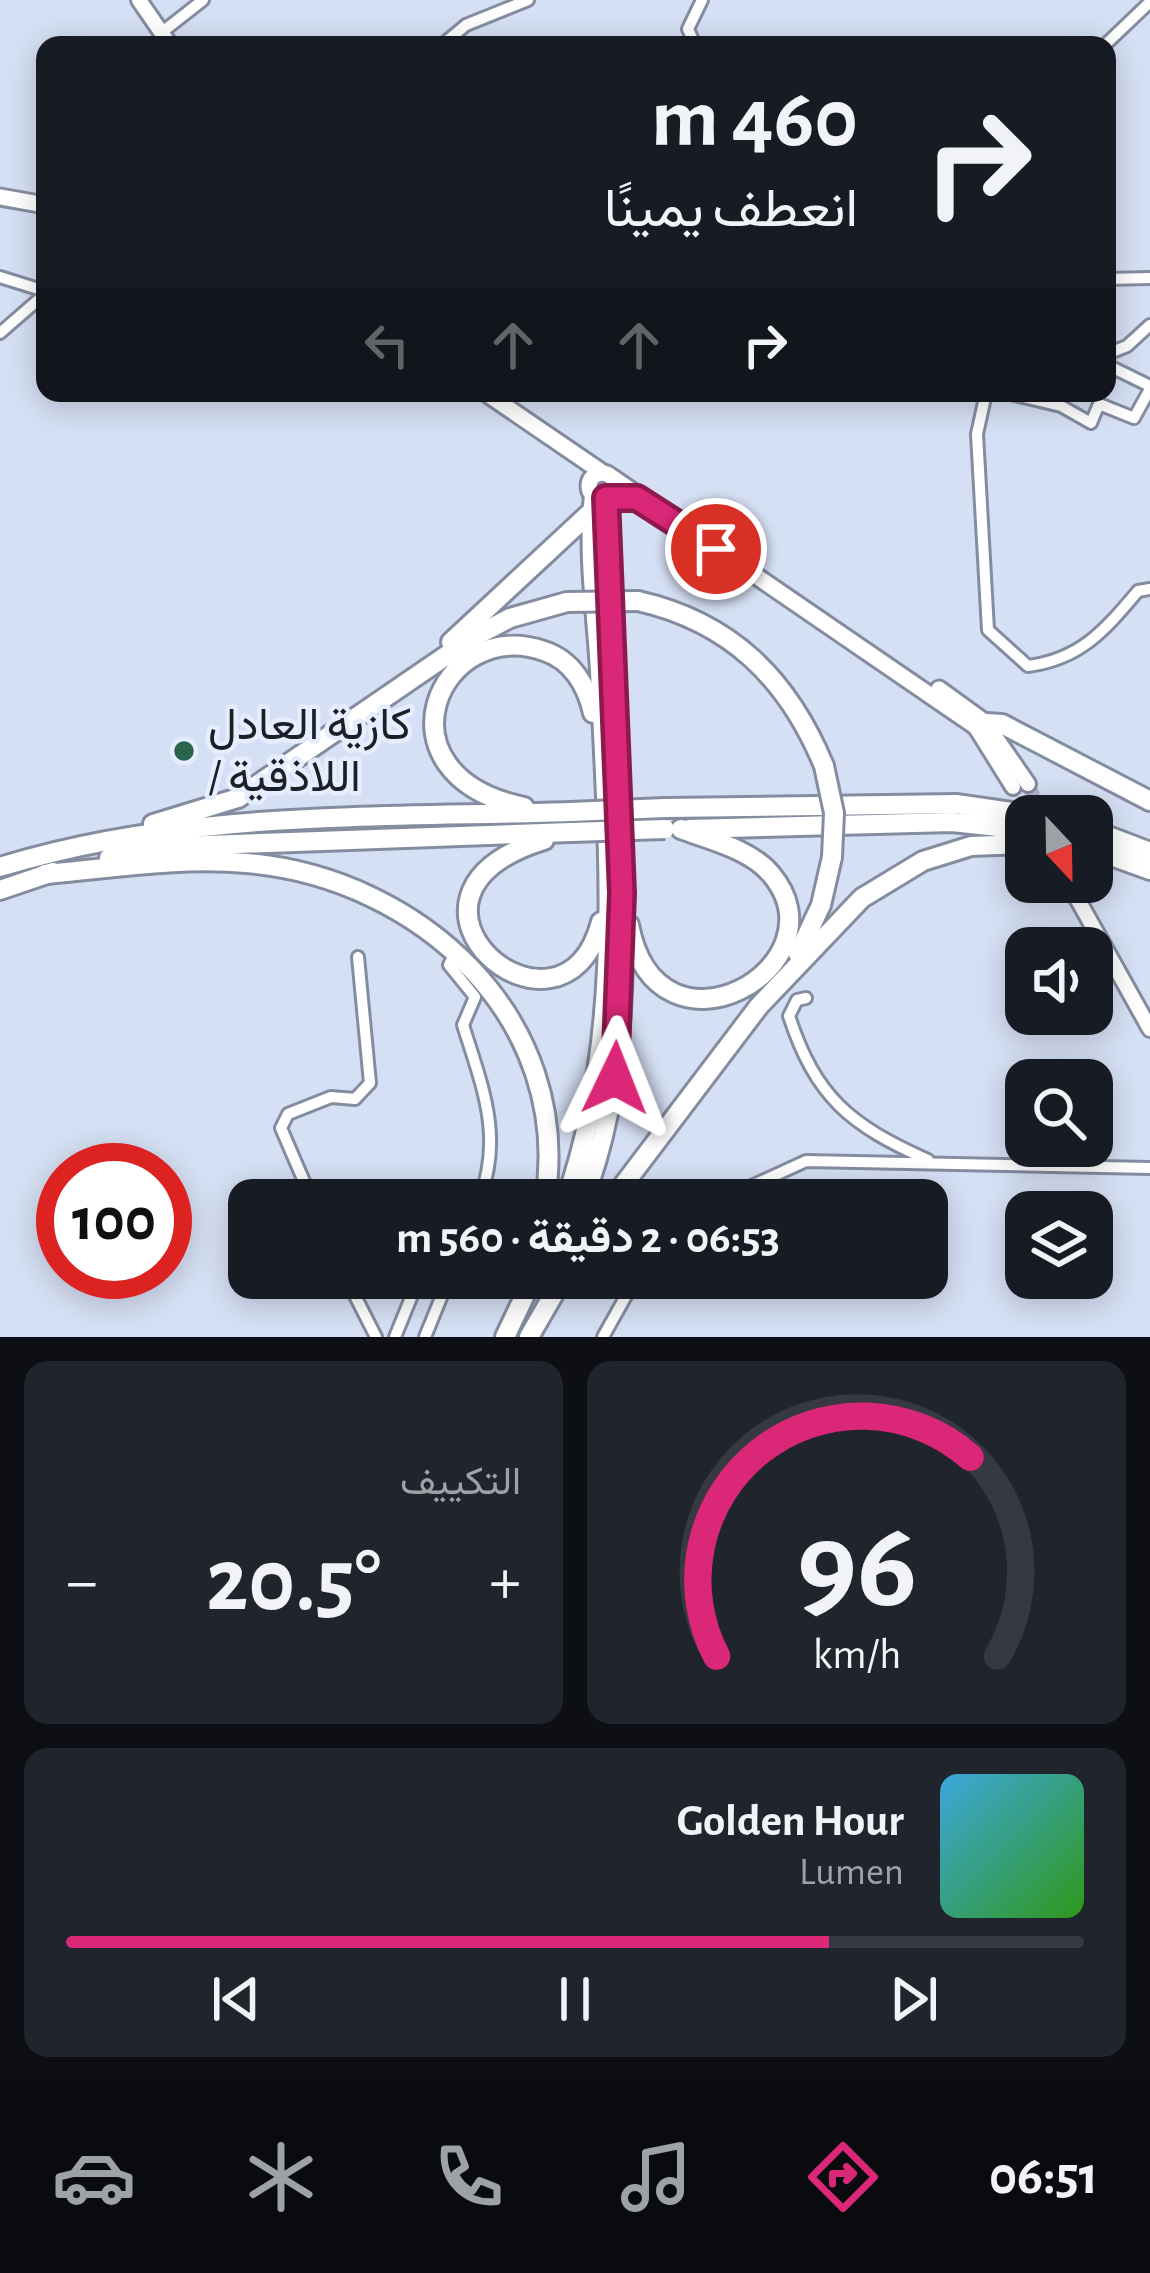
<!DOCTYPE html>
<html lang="ar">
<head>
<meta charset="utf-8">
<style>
  :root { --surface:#171b24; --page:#20242c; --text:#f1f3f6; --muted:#9ea1a6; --line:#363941; --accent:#db2777 }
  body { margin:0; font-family:"Alegreya Sans",Vazirmatn,sans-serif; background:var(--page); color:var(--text); direction:rtl; height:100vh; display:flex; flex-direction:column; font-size:45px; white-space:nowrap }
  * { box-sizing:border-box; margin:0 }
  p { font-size:39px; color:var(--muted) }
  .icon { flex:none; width:66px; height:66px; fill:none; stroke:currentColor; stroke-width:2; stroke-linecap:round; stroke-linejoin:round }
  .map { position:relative; height:1337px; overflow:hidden; direction:ltr }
  .drawer { display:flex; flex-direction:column; gap:24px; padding:24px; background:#0d0f14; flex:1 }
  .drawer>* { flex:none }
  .top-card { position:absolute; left:36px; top:36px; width:1080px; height:366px; border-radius:24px; box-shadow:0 6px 30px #0003; direction:rtl; background:#171b24; color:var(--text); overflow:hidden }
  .needle { width:78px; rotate:158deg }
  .tools { position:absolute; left:1005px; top:795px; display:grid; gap:24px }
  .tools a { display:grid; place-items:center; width:108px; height:108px; border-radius:24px; background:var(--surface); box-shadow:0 6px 30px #0003; font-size:60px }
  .speed { position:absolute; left:36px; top:1143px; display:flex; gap:24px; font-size:60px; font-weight:700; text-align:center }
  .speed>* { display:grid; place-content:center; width:156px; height:156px; border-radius:50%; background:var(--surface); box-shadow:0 6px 30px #0003; line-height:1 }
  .speed .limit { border:18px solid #d22; background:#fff; color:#111 }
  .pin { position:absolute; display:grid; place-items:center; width:102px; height:102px; color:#fff; margin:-51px; border:6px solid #fff; border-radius:50%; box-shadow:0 3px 12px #0007 }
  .me { position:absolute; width:132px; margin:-66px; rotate:2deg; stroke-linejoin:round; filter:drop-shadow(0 0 9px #0008) }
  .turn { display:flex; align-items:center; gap:42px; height:252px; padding:0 60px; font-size:54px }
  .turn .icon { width:156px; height:156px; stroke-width:2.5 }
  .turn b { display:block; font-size:84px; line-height:102px }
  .lanes { display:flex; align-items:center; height:114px; padding:0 60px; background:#0003; justify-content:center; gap:60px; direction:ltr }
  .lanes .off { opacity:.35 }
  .big { font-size:90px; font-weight:700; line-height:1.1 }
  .drawer .widget { flex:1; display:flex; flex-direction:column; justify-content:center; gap:18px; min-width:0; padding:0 42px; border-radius:24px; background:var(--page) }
  .drawer .dial { align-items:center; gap:0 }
  .dial svg { height:312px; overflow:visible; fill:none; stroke:var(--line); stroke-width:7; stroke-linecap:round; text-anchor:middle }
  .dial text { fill:var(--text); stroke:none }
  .song { display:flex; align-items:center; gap:36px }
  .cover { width:144px; height:144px; border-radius:18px; background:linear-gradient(135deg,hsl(200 70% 55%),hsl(110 70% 35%)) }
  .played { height:12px; border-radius:6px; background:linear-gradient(90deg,var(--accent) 75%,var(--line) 75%) }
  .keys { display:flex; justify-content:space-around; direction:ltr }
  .heat { display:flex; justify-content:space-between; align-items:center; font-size:66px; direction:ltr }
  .drawer .tiles { flex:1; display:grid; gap:24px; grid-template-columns:1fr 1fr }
  .widget:last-child { grid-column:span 2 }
  .trip { position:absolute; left:228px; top:1179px; width:720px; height:120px; border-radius:24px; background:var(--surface); box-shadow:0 6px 30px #0003; font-weight:700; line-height:120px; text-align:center; direction:rtl }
  .tab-bar { display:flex; height:192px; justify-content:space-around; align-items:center; background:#090b0e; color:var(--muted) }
  .tab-bar .icon { width:84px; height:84px }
  .tab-bar .current { color:var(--accent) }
  .tab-bar b { font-size:54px; color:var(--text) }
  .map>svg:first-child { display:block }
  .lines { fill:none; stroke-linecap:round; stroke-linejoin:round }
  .secondary-tunnel { stroke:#b1b9cb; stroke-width:14; stroke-dasharray:14 7; stroke-linecap:butt }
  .street-casing { stroke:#848da0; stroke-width:16 }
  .secondary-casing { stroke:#848da0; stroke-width:20 }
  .primary-casing { stroke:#848da0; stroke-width:21 }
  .highway-casing { stroke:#848da0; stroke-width:24 }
  .street { stroke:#fff; stroke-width:10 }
  .secondary { stroke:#fff; stroke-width:14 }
  .primary { stroke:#fff; stroke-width:15 }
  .highway { stroke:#fff; stroke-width:18 }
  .highway-bridge-casing { stroke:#848da0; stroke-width:24; stroke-linecap:butt }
  .highway-bridge { stroke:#fff; stroke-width:18 }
  .route-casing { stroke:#8e194d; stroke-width:30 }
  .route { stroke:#db2777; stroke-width:21 }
  .poi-dot { fill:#2b644c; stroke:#e5edfe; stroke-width:4.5 }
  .labels { text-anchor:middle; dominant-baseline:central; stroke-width:9; stroke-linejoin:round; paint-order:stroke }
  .poi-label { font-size:45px; fill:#1b1f26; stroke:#e5edfe; text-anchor:start }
</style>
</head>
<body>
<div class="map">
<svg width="1150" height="1337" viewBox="0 0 1150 1337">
  <rect width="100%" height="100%" fill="#d6e0f4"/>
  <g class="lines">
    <path class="secondary-tunnel" d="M 1028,784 L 1043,816"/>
    <g class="street-casing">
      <g id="street">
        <path d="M 161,33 L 203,0"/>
        <path d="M 442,45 L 466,25 L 528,0"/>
        <path d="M 695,45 L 688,29 L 702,0"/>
        <path d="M 1105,45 L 1150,2"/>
        <path d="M 0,277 L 45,291"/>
        <path d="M 1107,279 L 1150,278"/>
        <path d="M 0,333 L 45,294"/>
        <path d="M 1107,354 L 1127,346 L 1150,325"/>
        <path d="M 1107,365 L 1150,386"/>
        <path d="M 986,393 L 977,434 L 988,630 L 1028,666 C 1081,659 1105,630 1138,591 L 1150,589"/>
        <path d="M 1007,393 L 1061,406 L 1091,423 L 1099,404 L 1134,418 L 1150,389"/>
        <path d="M 455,953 L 449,965 L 475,997 L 463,1025 C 482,1086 504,1137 479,1200"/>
        <path d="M 806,998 L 797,1000 L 789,1016 C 816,1098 850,1125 928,1160"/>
        <path d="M 312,1200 L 281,1128 L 288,1114 L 331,1097 L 355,1099 L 370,1083 L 358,957"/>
        <path d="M 721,1200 L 806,1161 L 1150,1168"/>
        <path d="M 346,1278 L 376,1337"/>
        <path d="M 395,1337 L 419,1278"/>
        <path d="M 425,1337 L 449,1278"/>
        <path d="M 603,1337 L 636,1278"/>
      </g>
    </g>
    <g class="secondary-casing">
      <g id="secondary">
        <path d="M 139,0 L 170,45"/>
        <path d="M 986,723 L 1028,784"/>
        <path d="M 975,726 L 1013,787"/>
        <path d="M 1068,882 L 1150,1029"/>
      </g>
    </g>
    <g class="primary-casing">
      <g id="primary">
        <path d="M 0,197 L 45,205"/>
        <path d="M 486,393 L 603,473"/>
        <circle cx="602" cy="486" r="13"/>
        <path d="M 613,478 L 975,726 L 986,723"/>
        <path d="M 939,689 L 986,723"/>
      </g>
    </g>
    <g class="highway-casing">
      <g id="highway">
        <path d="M 638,601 C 731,622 788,679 824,766"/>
        <path d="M 451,642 L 592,511"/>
        <path d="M 986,723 L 1002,724 L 1150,801"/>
        <path d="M 524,807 C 370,775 439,615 544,651 C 572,660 587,686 593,713"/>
        <path d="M 665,808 L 956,804 L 1039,816"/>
        <path d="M 153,824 L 238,798 L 472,638 L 510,618 L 567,602"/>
        <path d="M 689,829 L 952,822 L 1026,830"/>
        <path d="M 1092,830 L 1150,852"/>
        <path d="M 544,840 C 360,896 562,1067 601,922"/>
        <path d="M 1092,849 L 1150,870"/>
        <path d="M 109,858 L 181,846 L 571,832"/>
        <path d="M 0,867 C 183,810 380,818 570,812"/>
        <path d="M 45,874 C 112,868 180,857 247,863 C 420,878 574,1019 545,1200"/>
        <path d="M 0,890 L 53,872"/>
        <path d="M 629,925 C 658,1075 848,965 771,874 C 750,849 710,840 681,829"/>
        <path d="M 798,954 L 821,905 L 832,857"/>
        <path d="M 566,1200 C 625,1031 608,847 600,671 C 597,615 587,552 594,496"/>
        <path d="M 583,1200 C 634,1070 624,920 618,783 C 614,688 610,593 606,498"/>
        <path d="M 612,1200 L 759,1006 L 862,898 L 923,861 L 971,846 L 1026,844"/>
        <path d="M 505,1337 L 533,1278"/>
        <path d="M 529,1337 L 563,1278"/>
      </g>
    </g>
    <use href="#street" class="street"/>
    <use href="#secondary" class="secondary"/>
    <use href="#primary" class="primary"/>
    <use href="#highway" class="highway"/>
    <g class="highway-bridge-casing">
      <g id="highway-bridge">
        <path d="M 567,602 L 638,601"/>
        <path d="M 824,766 L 834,813 L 832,857"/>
        <path d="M 570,812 L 665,808"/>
        <path d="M 571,832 L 665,829"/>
      </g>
    </g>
    <use href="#highway-bridge" class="highway-bridge"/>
  </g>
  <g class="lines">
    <g class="route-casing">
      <path id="route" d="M 615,1078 L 622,893 L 606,498 L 637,498 L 716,549"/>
    </g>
    <use href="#route" class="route"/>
  </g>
  <circle class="poi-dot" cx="184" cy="751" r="12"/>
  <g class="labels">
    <g class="poi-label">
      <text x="208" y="725">كازية العادل<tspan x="208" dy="52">/ اللاذقية</tspan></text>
    </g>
  </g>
</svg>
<div class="tools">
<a><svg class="needle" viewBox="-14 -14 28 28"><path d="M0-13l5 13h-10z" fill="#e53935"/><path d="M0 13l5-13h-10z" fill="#9ea1a6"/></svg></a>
<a><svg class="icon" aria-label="sound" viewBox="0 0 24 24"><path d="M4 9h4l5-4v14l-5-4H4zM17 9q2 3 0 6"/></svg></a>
<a><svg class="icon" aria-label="search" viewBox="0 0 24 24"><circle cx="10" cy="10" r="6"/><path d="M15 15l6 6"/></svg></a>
<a><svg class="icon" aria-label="layers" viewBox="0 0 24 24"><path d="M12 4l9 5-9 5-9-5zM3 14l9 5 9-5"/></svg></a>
</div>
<div class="speed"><div class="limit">100</div></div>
<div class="pin" style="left:716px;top:549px;background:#d93025"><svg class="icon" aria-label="arrive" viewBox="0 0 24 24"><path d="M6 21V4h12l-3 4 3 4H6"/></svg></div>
<svg class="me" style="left:615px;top:1078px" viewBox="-20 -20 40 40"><path d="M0-17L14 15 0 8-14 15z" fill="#db2777" stroke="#fff" stroke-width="4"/></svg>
<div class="trip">06:53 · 2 دقيقة · 560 m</div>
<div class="top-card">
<div class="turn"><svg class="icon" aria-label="right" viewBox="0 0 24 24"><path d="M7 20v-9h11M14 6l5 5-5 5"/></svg><div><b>460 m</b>انعطف يمينًا</div></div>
<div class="lanes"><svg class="icon off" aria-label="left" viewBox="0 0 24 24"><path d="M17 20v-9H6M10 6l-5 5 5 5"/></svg><svg class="icon off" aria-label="ahead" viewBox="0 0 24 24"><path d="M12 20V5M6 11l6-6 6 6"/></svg><svg class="icon off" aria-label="ahead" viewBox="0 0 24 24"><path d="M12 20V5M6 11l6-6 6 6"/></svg><svg class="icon" aria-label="right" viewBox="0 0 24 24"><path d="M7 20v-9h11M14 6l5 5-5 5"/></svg></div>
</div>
</div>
<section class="drawer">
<div class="tiles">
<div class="widget dial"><svg viewBox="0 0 100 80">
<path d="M14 69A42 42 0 1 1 86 69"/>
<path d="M14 69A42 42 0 0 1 79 18" stroke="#db2777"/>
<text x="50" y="56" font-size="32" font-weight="700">96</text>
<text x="50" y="72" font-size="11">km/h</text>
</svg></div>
<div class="widget"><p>التكييف</p>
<div class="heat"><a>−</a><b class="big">20.5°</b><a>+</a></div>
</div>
<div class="widget">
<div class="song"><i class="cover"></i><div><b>Golden Hour</b><p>Lumen</p></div></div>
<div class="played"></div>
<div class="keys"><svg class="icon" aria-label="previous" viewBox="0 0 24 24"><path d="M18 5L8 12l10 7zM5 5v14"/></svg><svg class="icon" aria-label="pause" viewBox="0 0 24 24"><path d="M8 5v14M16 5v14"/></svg><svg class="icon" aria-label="next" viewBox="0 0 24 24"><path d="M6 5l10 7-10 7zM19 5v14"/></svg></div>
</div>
</div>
</section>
<nav class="tab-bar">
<b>06:51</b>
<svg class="icon current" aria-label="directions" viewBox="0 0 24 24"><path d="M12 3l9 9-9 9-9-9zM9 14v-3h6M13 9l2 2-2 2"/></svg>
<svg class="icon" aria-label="music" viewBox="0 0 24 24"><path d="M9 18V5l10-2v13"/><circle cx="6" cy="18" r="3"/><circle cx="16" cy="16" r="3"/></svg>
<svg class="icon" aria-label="phone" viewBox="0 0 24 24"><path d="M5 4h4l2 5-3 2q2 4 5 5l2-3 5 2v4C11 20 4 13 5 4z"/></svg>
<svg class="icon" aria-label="climate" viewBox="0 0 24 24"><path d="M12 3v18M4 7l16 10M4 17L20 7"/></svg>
<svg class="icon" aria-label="car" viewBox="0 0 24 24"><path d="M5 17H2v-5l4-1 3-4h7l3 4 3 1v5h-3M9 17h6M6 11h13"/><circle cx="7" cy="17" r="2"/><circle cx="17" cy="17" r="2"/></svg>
</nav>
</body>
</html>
